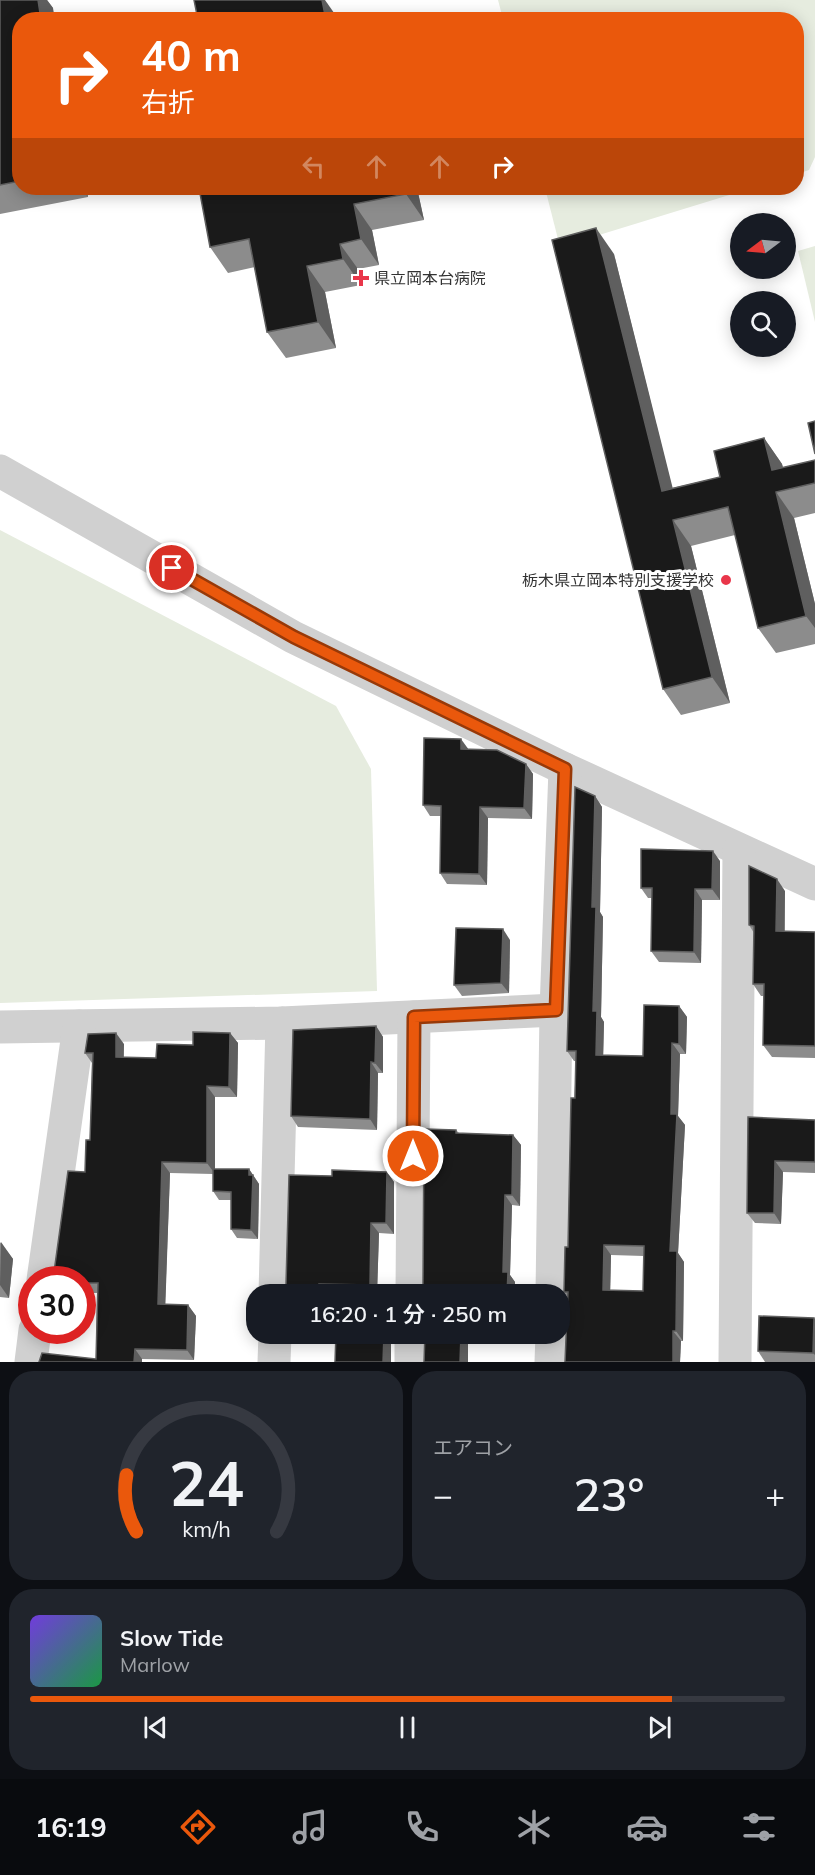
<!DOCTYPE html>
<html lang="ja">
<head>
<meta charset="utf-8">
<style>
  :root { --surface:#171b24; --page:#20242c; --text:#f1f3f6; --muted:#9ea1a6; --line:#363941; --accent:#ea580c }
  body { margin:0; font-family:Mulish,"Noto Sans JP",sans-serif; background:var(--page); color:var(--text); height:100vh; display:flex; flex-direction:column; font-size:22px; white-space:nowrap }
  * { box-sizing:border-box; margin:0 }
  p { font-size:20px; color:var(--muted) }
  .icon { flex:none; width:33px; height:33px; fill:none; stroke:currentColor; stroke-width:2; stroke-linecap:round; stroke-linejoin:round }
  .map { position:relative; height:1362px; overflow:hidden }
  .panel { display:flex; flex-direction:column; gap:9px; padding:9px; background:#0d0f14; flex:1 }
  .panel>* { flex:none }
  .banner { position:absolute; left:12px; top:12px; width:792px; height:183px; border-radius:24px; box-shadow:0 3px 15px #0003; background:#ea580c; color:#fff; overflow:hidden }
  .needle { width:39px; rotate:254deg }
  .controls { position:absolute; left:730px; top:213px; display:grid; gap:12px }
  .controls a { display:grid; place-items:center; width:66px; height:66px; border-radius:50%; background:var(--surface); box-shadow:0 3px 15px #0003; font-size:30px }
  .speed { position:absolute; left:18px; top:1266px; display:flex; gap:12px; font-size:30px; font-weight:700; text-align:center }
  .speed>* { display:grid; place-content:center; width:78px; height:78px; border-radius:50%; background:var(--surface); box-shadow:0 3px 15px #0003; line-height:1 }
  .speed .limit { border:9px solid #d22; background:#fff; color:#111 }
  .pin { position:absolute; display:grid; place-items:center; width:51px; height:51px; color:#fff; margin:-26px; border:3px solid #fff; border-radius:50%; box-shadow:0 2px 6px #0007 }
  .me { position:absolute; width:66px; margin:-33px; rotate:0deg; stroke-linejoin:round; filter:drop-shadow(0 0 4px #0008) }
  .turn { display:flex; align-items:center; gap:21px; height:126px; padding:0 30px; font-size:27px }
  .turn .icon { width:78px; height:78px; stroke-width:2.5 }
  .turn b { display:block; font-size:42px; line-height:51px }
  .lanes { display:flex; align-items:center; height:57px; padding:0 30px; background:#0003; justify-content:center; gap:30px; direction:ltr }
  .lanes .off { opacity:.35 }
  .big { font-size:45px; font-weight:600; line-height:1.1 }
  .panel .card { flex:1; display:flex; flex-direction:column; justify-content:center; gap:9px; min-width:0; padding:0 21px; border-radius:24px; background:var(--page) }
  .panel .dial { align-items:center; gap:0 }
  .dial svg { height:156px; overflow:visible; fill:none; stroke:var(--line); stroke-width:7; stroke-linecap:round; text-anchor:middle }
  .dial text { fill:var(--text); stroke:none }
  .song { display:flex; align-items:center; gap:18px }
  .cover { width:72px; height:72px; border-radius:9px; background:linear-gradient(135deg,hsl(260 70% 55%),hsl(140 70% 35%)) }
  .played { height:6px; border-radius:3px; background:linear-gradient(90deg,var(--accent) 85%,var(--line) 85%) }
  .keys { display:flex; justify-content:space-around; direction:ltr }
  .heat { display:flex; justify-content:space-between; align-items:center; font-size:33px; direction:ltr }
  .panel .tiles { flex:1; display:grid; gap:9px; grid-template-columns:1fr 1fr }
  .card:last-child { grid-column:span 2 }
  .trip { position:absolute; left:246px; top:1284px; width:324px; height:60px; border-radius:24px; background:var(--surface); box-shadow:0 3px 15px #0003; font-weight:600; line-height:60px; text-align:center }
  .dock { display:flex; height:96px; justify-content:space-around; align-items:center; background:#090b0e; color:var(--muted) }
  .dock .icon { width:42px; height:42px }
  .dock .current { color:var(--accent) }
  .dock b { font-size:27px; color:var(--text) }
  .map>svg:first-child { display:block }
  .green { fill:#e6ecdf }
  .lines { fill:none; stroke-linecap:round; stroke-linejoin:round }
  .minor { stroke:#d0d0d0; stroke-width:33 }
  .wall { fill:#8c8c8c; fill-rule:evenodd }
  .shaded-wall { fill:#5f5f5f }
  .building { fill:#1a1a1a; stroke:#5f5f5f; stroke-width:1.5; fill-rule:evenodd }
  .route-casing { stroke:#983908; stroke-width:15 }
  .route { stroke:#ea580c; stroke-width:10 }
  .poi-dot { fill:#e9364a; stroke:#fff; stroke-width:2 }
  .labels { text-anchor:middle; dominant-baseline:central; stroke-width:6; stroke-linejoin:round; paint-order:stroke }
  .poi-label { font-size:16px; fill:#333; stroke:#fff; text-anchor:start }
</style>
</head>
<body>
<div class="map">
<svg width="815" height="1362" viewBox="0 0 815 1362">
  <rect width="100%" height="100%" fill="#fff"/>
  <g class="green">
    <path d="M 498,0 L 815,0 L 815,157 L 809,170 L 797,174 L 796,20 L 503,19 Z"/>
    <path d="M 545,188 L 752,188 L 560,247 Z"/>
    <path d="M 815,246 L 815,322 L 798,251 Z"/>
    <path d="M 0,530 L 336,706 L 371,769 L 377,991 L 0,1003 Z"/>
  </g>
  <g class="lines">
    <g class="minor">
      <path d="M 0,471 L 293,637 L 565,769 L 815,884"/>
      <path d="M 0,1027 L 282,1023 L 556,1010"/>
      <path d="M 43,1280 L 79,1026"/>
      <path d="M 275,1294 L 282,1023"/>
      <path d="M 412,1294 L 414,1017"/>
      <path d="M 552,1294 L 556,1010 L 565,769"/>
      <path d="M 31,1362 L 35,1330"/>
      <path d="M 274,1362 L 275,1334"/>
      <path d="M 411,1362 L 411,1334"/>
      <path d="M 551,1362 L 552,1334"/>
      <path d="M 735,1362 L 739,850"/>
    </g>
  </g>
  <g class="wall">
    <path d="M 0,0 L 47,0 L 53,8 L 20,20 L 20,188 L 86,188 L 88,197 L 0,214 Z"/>
    <path d="M 199,188 L 417,188 L 424,220 L 372,230 L 379,265 L 358,269 L 361,285 L 325,292 L 336,348 L 286,358 L 267,332 L 255,267 L 228,273 L 210,247 Z"/>
    <path d="M 614,254 L 672,488 L 720,477 L 764,438 L 782,464 L 783,468 L 815,460 L 815,513 L 794,518 L 815,604 L 815,644 L 776,653 L 758,628 L 735,535 L 691,546 L 730,703 L 681,715 L 663,689 Z"/>
    <path d="M 468,749 L 526,764 L 533,774 L 532,819 L 488,818 L 487,885 L 447,884 L 440,873 L 441,816 L 430,816 L 423,805 Z"/>
    <path d="M 595,796 L 602,807 L 600,912 L 603,917 L 601,1017 L 604,1022 L 603,1055 L 643,1056 L 679,1006 L 687,1017 L 686,1054 L 680,1054 L 678,1116 L 685,1125 L 678,1253 L 684,1262 L 683,1341 L 681,1341 L 680,1362 L 565,1362 L 568,1297 L 564,1292 L 568,1247 L 576,1061 L 574,1061 L 567,1051 ZM 611,1255 L 644,1256 L 643,1291 L 610,1291 Z"/>
    <path d="M 720,861 L 720,900 L 702,900 L 701,963 L 659,962 L 651,951 L 652,898 L 648,898 L 641,888 Z"/>
    <path d="M 785,891 L 785,931 L 815,932 L 815,1058 L 772,1057 L 763,1045 L 764,996 L 761,996 L 753,984 L 754,933 L 749,925 Z"/>
    <path d="M 510,940 L 509,993 L 462,996 L 454,985 Z"/>
    <path d="M 376,1026 L 383,1037 L 383,1073 L 378,1073 L 377,1130 L 298,1127 L 291,1116 Z"/>
    <path d="M 230,1033 L 238,1043 L 237,1097 L 215,1097 L 215,1169 L 249,1169 L 259,1184 L 258,1239 L 237,1238 L 231,1229 L 231,1200 L 219,1200 L 213,1191 L 213,1174 L 170,1173 L 165,1305 L 188,1305 L 196,1316 L 194,1360 L 142,1359 L 142,1362 L 39,1362 L 96,1359 L 97,1293 L 82,1293 L 82,1280 L 54,1272 L 85,1172 L 90,1140 L 92,1063 L 85,1053 L 124,1044 L 124,1057 L 156,1058 L 193,1045 Z"/>
    <path d="M 748,1117 L 815,1120 L 815,1173 L 783,1172 L 781,1224 L 755,1223 L 747,1213 Z"/>
    <path d="M 456,1130 L 459,1133 L 513,1135 L 521,1145 L 520,1206 L 512,1205 L 510,1275 L 515,1282 L 420,1293 L 423,1284 Z"/>
    <path d="M 387,1172 L 394,1182 L 394,1234 L 379,1233 L 377,1294 L 282,1294 L 332,1176 Z"/>
    <path d="M 0,1242 L 13,1259 L 9,1298 L 0,1297 Z"/>
    <path d="M 815,1319 L 815,1362 L 765,1362 L 758,1351 Z"/>
  </g>
  <g class="shaded-wall">
    <path d="M 38,0 L 47,0 L 53,8 L 55,20 L 41,20 Z"/>
    <path d="M 322,0 L 325,0 L 339,20 L 326,20 Z"/>
    <path d="M 81,188 L 86,188 L 88,197 Z"/>
    <path d="M 404,188 L 417,188 L 424,220 L 406,194 Z"/>
    <path d="M 354,204 L 372,230 L 379,265 L 361,239 Z"/>
    <path d="M 596,228 L 614,254 L 680,517 L 662,491 Z"/>
    <path d="M 340,244 L 358,269 L 361,285 L 343,259 Z"/>
    <path d="M 307,266 L 325,292 L 336,348 L 318,322 Z"/>
    <path d="M 764,438 L 782,464 L 789,489 L 772,470 Z"/>
    <path d="M 776,492 L 794,518 L 815,604 L 815,628 L 806,616 Z"/>
    <path d="M 673,520 L 691,546 L 730,703 L 712,677 Z"/>
    <path d="M 461,739 L 469,750 L 461,749 Z"/>
    <path d="M 526,764 L 533,774 L 532,819 L 524,808 Z"/>
    <path d="M 595,796 L 602,807 L 600,912 L 603,917 L 601,1017 L 604,1022 L 603,1066 L 596,1055 L 593,1011 L 592,907 Z"/>
    <path d="M 480,807 L 488,818 L 487,885 L 479,874 Z"/>
    <path d="M 713,851 L 720,861 L 720,900 L 712,889 Z"/>
    <path d="M 777,879 L 785,891 L 784,943 L 776,931 Z"/>
    <path d="M 695,889 L 702,900 L 701,963 L 694,952 Z"/>
    <path d="M 503,929 L 510,940 L 509,993 L 501,983 Z"/>
    <path d="M 679,1006 L 687,1017 L 686,1054 L 679,1044 Z"/>
    <path d="M 376,1026 L 383,1037 L 383,1073 L 375,1063 Z"/>
    <path d="M 116,1033 L 124,1044 L 123,1067 L 116,1057 Z"/>
    <path d="M 230,1033 L 238,1043 L 237,1097 L 229,1087 Z"/>
    <path d="M 672,1043 L 680,1054 L 678,1116 L 685,1125 L 678,1253 L 684,1262 L 683,1341 L 676,1331 L 670,1251 Z"/>
    <path d="M 371,1062 L 378,1073 L 377,1130 L 370,1119 Z"/>
    <path d="M 207,1086 L 215,1097 L 215,1174 L 207,1163 Z"/>
    <path d="M 513,1135 L 521,1145 L 520,1206 L 512,1195 Z"/>
    <path d="M 775,1161 L 783,1172 L 781,1224 L 774,1213 Z"/>
    <path d="M 162,1162 L 170,1173 L 165,1315 L 158,1304 Z"/>
    <path d="M 249,1169 L 259,1184 L 258,1239 L 251,1230 Z"/>
    <path d="M 387,1172 L 394,1182 L 394,1234 L 386,1223 Z"/>
    <path d="M 505,1195 L 512,1205 L 510,1275 L 515,1282 L 515,1294 L 507,1294 L 503,1272 Z"/>
    <path d="M 371,1223 L 379,1233 L 377,1294 L 370,1285 Z"/>
    <path d="M 1,1242 L 13,1259 L 9,1298 L 0,1285 Z"/>
    <path d="M 604,1245 L 611,1255 L 610,1301 L 603,1290 Z"/>
    <path d="M 319,1284 L 326,1294 L 319,1294 Z"/>
    <path d="M 188,1305 L 196,1316 L 194,1360 L 187,1350 Z"/>
    <path d="M 814,1318 L 815,1319 L 815,1355 L 813,1353 Z"/>
    <path d="M 673,1331 L 681,1341 L 680,1362 L 673,1362 Z"/>
    <path d="M 384,1334 L 385,1334 L 391,1342 L 391,1362 L 383,1362 Z"/>
    <path d="M 461,1334 L 468,1334 L 468,1362 L 460,1362 Z"/>
    <path d="M 135,1349 L 142,1359 L 142,1362 L 134,1362 Z"/>
  </g>
  <g class="building">
    <path d="M 0,0 L 38,0 L 41,20 L 20,20 L 20,181 L 0,185 Z"/>
    <path d="M 194,0 L 322,0 L 326,20 L 198,20 Z"/>
    <path d="M 199,188 L 404,188 L 406,194 L 354,204 L 361,239 L 340,244 L 343,259 L 307,266 L 318,322 L 267,332 L 249,239 L 210,247 Z"/>
    <path d="M 596,228 L 662,491 L 720,477 L 714,451 L 764,438 L 772,470 L 815,460 L 815,483 L 776,492 L 806,616 L 758,628 L 728,507 L 673,520 L 712,677 L 663,689 L 552,240 Z"/>
    <path d="M 815,421 L 815,454 L 808,423 Z"/>
    <path d="M 424,738 L 461,739 L 461,749 L 497,750 L 526,764 L 524,808 L 480,807 L 479,874 L 440,873 L 441,806 L 423,805 Z"/>
    <path d="M 575,787 L 595,796 L 592,907 L 596,907 L 593,1011 L 597,1011 L 596,1055 L 643,1056 L 644,1005 L 679,1006 L 679,1044 L 672,1043 L 671,1114 L 677,1114 L 670,1251 L 677,1251 L 676,1331 L 673,1331 L 673,1362 L 565,1362 L 568,1292 L 564,1292 L 565,1247 L 568,1247 L 571,1098 L 575,1098 L 576,1051 L 567,1051 ZM 604,1245 L 644,1246 L 643,1291 L 603,1290 Z"/>
    <path d="M 641,849 L 713,851 L 712,889 L 695,889 L 694,952 L 651,951 L 652,888 L 641,888 Z"/>
    <path d="M 749,866 L 777,879 L 776,931 L 815,932 L 815,1046 L 763,1045 L 764,984 L 753,984 L 754,926 L 749,925 Z"/>
    <path d="M 456,928 L 503,929 L 501,983 L 454,985 Z"/>
    <path d="M 376,1026 L 375,1063 L 371,1062 L 370,1119 L 291,1116 L 293,1030 Z"/>
    <path d="M 193,1032 L 230,1033 L 229,1087 L 207,1086 L 207,1163 L 162,1162 L 158,1304 L 188,1305 L 187,1350 L 135,1349 L 134,1362 L 39,1362 L 42,1353 L 96,1359 L 98,1283 L 82,1283 L 82,1280 L 51,1280 L 54,1272 L 68,1171 L 85,1172 L 86,1140 L 90,1140 L 93,1053 L 85,1053 L 88,1034 L 116,1033 L 116,1057 L 156,1058 L 157,1044 L 193,1045 Z"/>
    <path d="M 748,1117 L 815,1120 L 815,1162 L 775,1161 L 774,1213 L 747,1213 Z"/>
    <path d="M 424,1129 L 456,1130 L 456,1133 L 513,1135 L 512,1195 L 505,1195 L 503,1272 L 508,1272 L 507,1294 L 419,1294 L 420,1293 L 423,1284 Z"/>
    <path d="M 213,1169 L 249,1169 L 249,1175 L 253,1175 L 251,1230 L 231,1229 L 231,1192 L 213,1191 Z"/>
    <path d="M 332,1170 L 387,1172 L 386,1223 L 371,1223 L 370,1285 L 319,1284 L 319,1294 L 282,1294 L 286,1284 L 289,1175 L 332,1176 Z"/>
    <path d="M 759,1316 L 814,1318 L 813,1353 L 758,1351 Z"/>
    <path d="M 336,1334 L 384,1334 L 383,1362 L 335,1362 Z"/>
    <path d="M 425,1334 L 461,1334 L 460,1362 L 424,1362 Z"/>
  </g>
  <g class="lines">
    <g class="route-casing">
      <path id="route" d="M 172,568 L 294,637 L 565,769 L 556,1010 L 414,1017 L 413,1156"/>
    </g>
    <use href="#route" class="route"/>
  </g>
  <g class="poi-dot">
    <path d="M358 269h6v6h6v6h-6v6h-6v-6h-6v-6h6z"/>
    <circle cx="726" cy="580" r="6"/>
  </g>
  <g class="labels">
    <g class="poi-label">
      <text x="374" y="278">県立岡本台病院</text>
      <text x="714" y="580" text-anchor="end">栃木県立岡本特別支援学校</text>
    </g>
  </g>
</svg>
<div class="controls">
<a><svg class="needle" viewBox="-14 -14 28 28"><path d="M0-13l5 13h-10z" fill="#e53935"/><path d="M0 13l5-13h-10z" fill="#9ea1a6"/></svg></a>
<a><svg class="icon" aria-label="search" viewBox="0 0 24 24"><circle cx="10" cy="10" r="6"/><path d="M15 15l6 6"/></svg></a>
</div>
<div class="speed"><div class="limit">30</div></div>
<div class="pin" style="left:172px;top:568px;background:#d93025"><svg class="icon" aria-label="arrive" viewBox="0 0 24 24"><path d="M6 21V4h12l-3 4 3 4H6"/></svg></div>
<svg class="me" style="left:413px;top:1156px" viewBox="-20 -20 40 40"><circle r="17" fill="#ea580c" stroke="#fff" stroke-width="3"/><path d="M0-11L8 9 0 5-8 9z" fill="#fff"/></svg>
<div class="trip">16:20 · 1 分 · 250 m</div>
<div class="banner">
<div class="turn"><svg class="icon" aria-label="right" viewBox="0 0 24 24"><path d="M7 20v-9h11M14 6l5 5-5 5"/></svg><div><b>40 m</b>右折</div></div>
<div class="lanes"><svg class="icon off" aria-label="left" viewBox="0 0 24 24"><path d="M17 20v-9H6M10 6l-5 5 5 5"/></svg><svg class="icon off" aria-label="ahead" viewBox="0 0 24 24"><path d="M12 20V5M6 11l6-6 6 6"/></svg><svg class="icon off" aria-label="ahead" viewBox="0 0 24 24"><path d="M12 20V5M6 11l6-6 6 6"/></svg><svg class="icon" aria-label="right" viewBox="0 0 24 24"><path d="M7 20v-9h11M14 6l5 5-5 5"/></svg></div>
</div>
</div>
<section class="panel">
<div class="tiles">
<div class="card dial"><svg viewBox="0 0 100 80">
<path d="M14 69A42 42 0 1 1 86 69"/>
<path d="M14 69A42 42 0 0 1 9 40" stroke="#ea580c"/>
<text x="50" y="56" font-size="32" font-weight="700">24</text>
<text x="50" y="72" font-size="11">km/h</text>
</svg></div>
<div class="card"><p>エアコン</p>
<div class="heat"><a>−</a><b class="big">23°</b><a>+</a></div>
</div>
<div class="card">
<div class="song"><i class="cover"></i><div><b>Slow Tide</b><p>Marlow</p></div></div>
<div class="played"></div>
<div class="keys"><svg class="icon" aria-label="previous" viewBox="0 0 24 24"><path d="M18 5L8 12l10 7zM5 5v14"/></svg><svg class="icon" aria-label="pause" viewBox="0 0 24 24"><path d="M8 5v14M16 5v14"/></svg><svg class="icon" aria-label="next" viewBox="0 0 24 24"><path d="M6 5l10 7-10 7zM19 5v14"/></svg></div>
</div>
</div>
</section>
<nav class="dock">
<b>16:19</b>
<svg class="icon current" aria-label="directions" viewBox="0 0 24 24"><path d="M12 3l9 9-9 9-9-9zM9 14v-3h6M13 9l2 2-2 2"/></svg>
<svg class="icon" aria-label="music" viewBox="0 0 24 24"><path d="M9 18V5l10-2v13"/><circle cx="6" cy="18" r="3"/><circle cx="16" cy="16" r="3"/></svg>
<svg class="icon" aria-label="phone" viewBox="0 0 24 24"><path d="M5 4h4l2 5-3 2q2 4 5 5l2-3 5 2v4C11 20 4 13 5 4z"/></svg>
<svg class="icon" aria-label="climate" viewBox="0 0 24 24"><path d="M12 3v18M4 7l16 10M4 17L20 7"/></svg>
<svg class="icon" aria-label="car" viewBox="0 0 24 24"><path d="M5 17H2v-5l4-1 3-4h7l3 4 3 1v5h-3M9 17h6M6 11h13"/><circle cx="7" cy="17" r="2"/><circle cx="17" cy="17" r="2"/></svg>
<svg class="icon" aria-label="filters" viewBox="0 0 24 24"><path d="M4 7h16M4 17h16"/><circle cx="9" cy="7" r="2"/><circle cx="15" cy="17" r="2"/></svg>
</nav>
</body>
</html>
